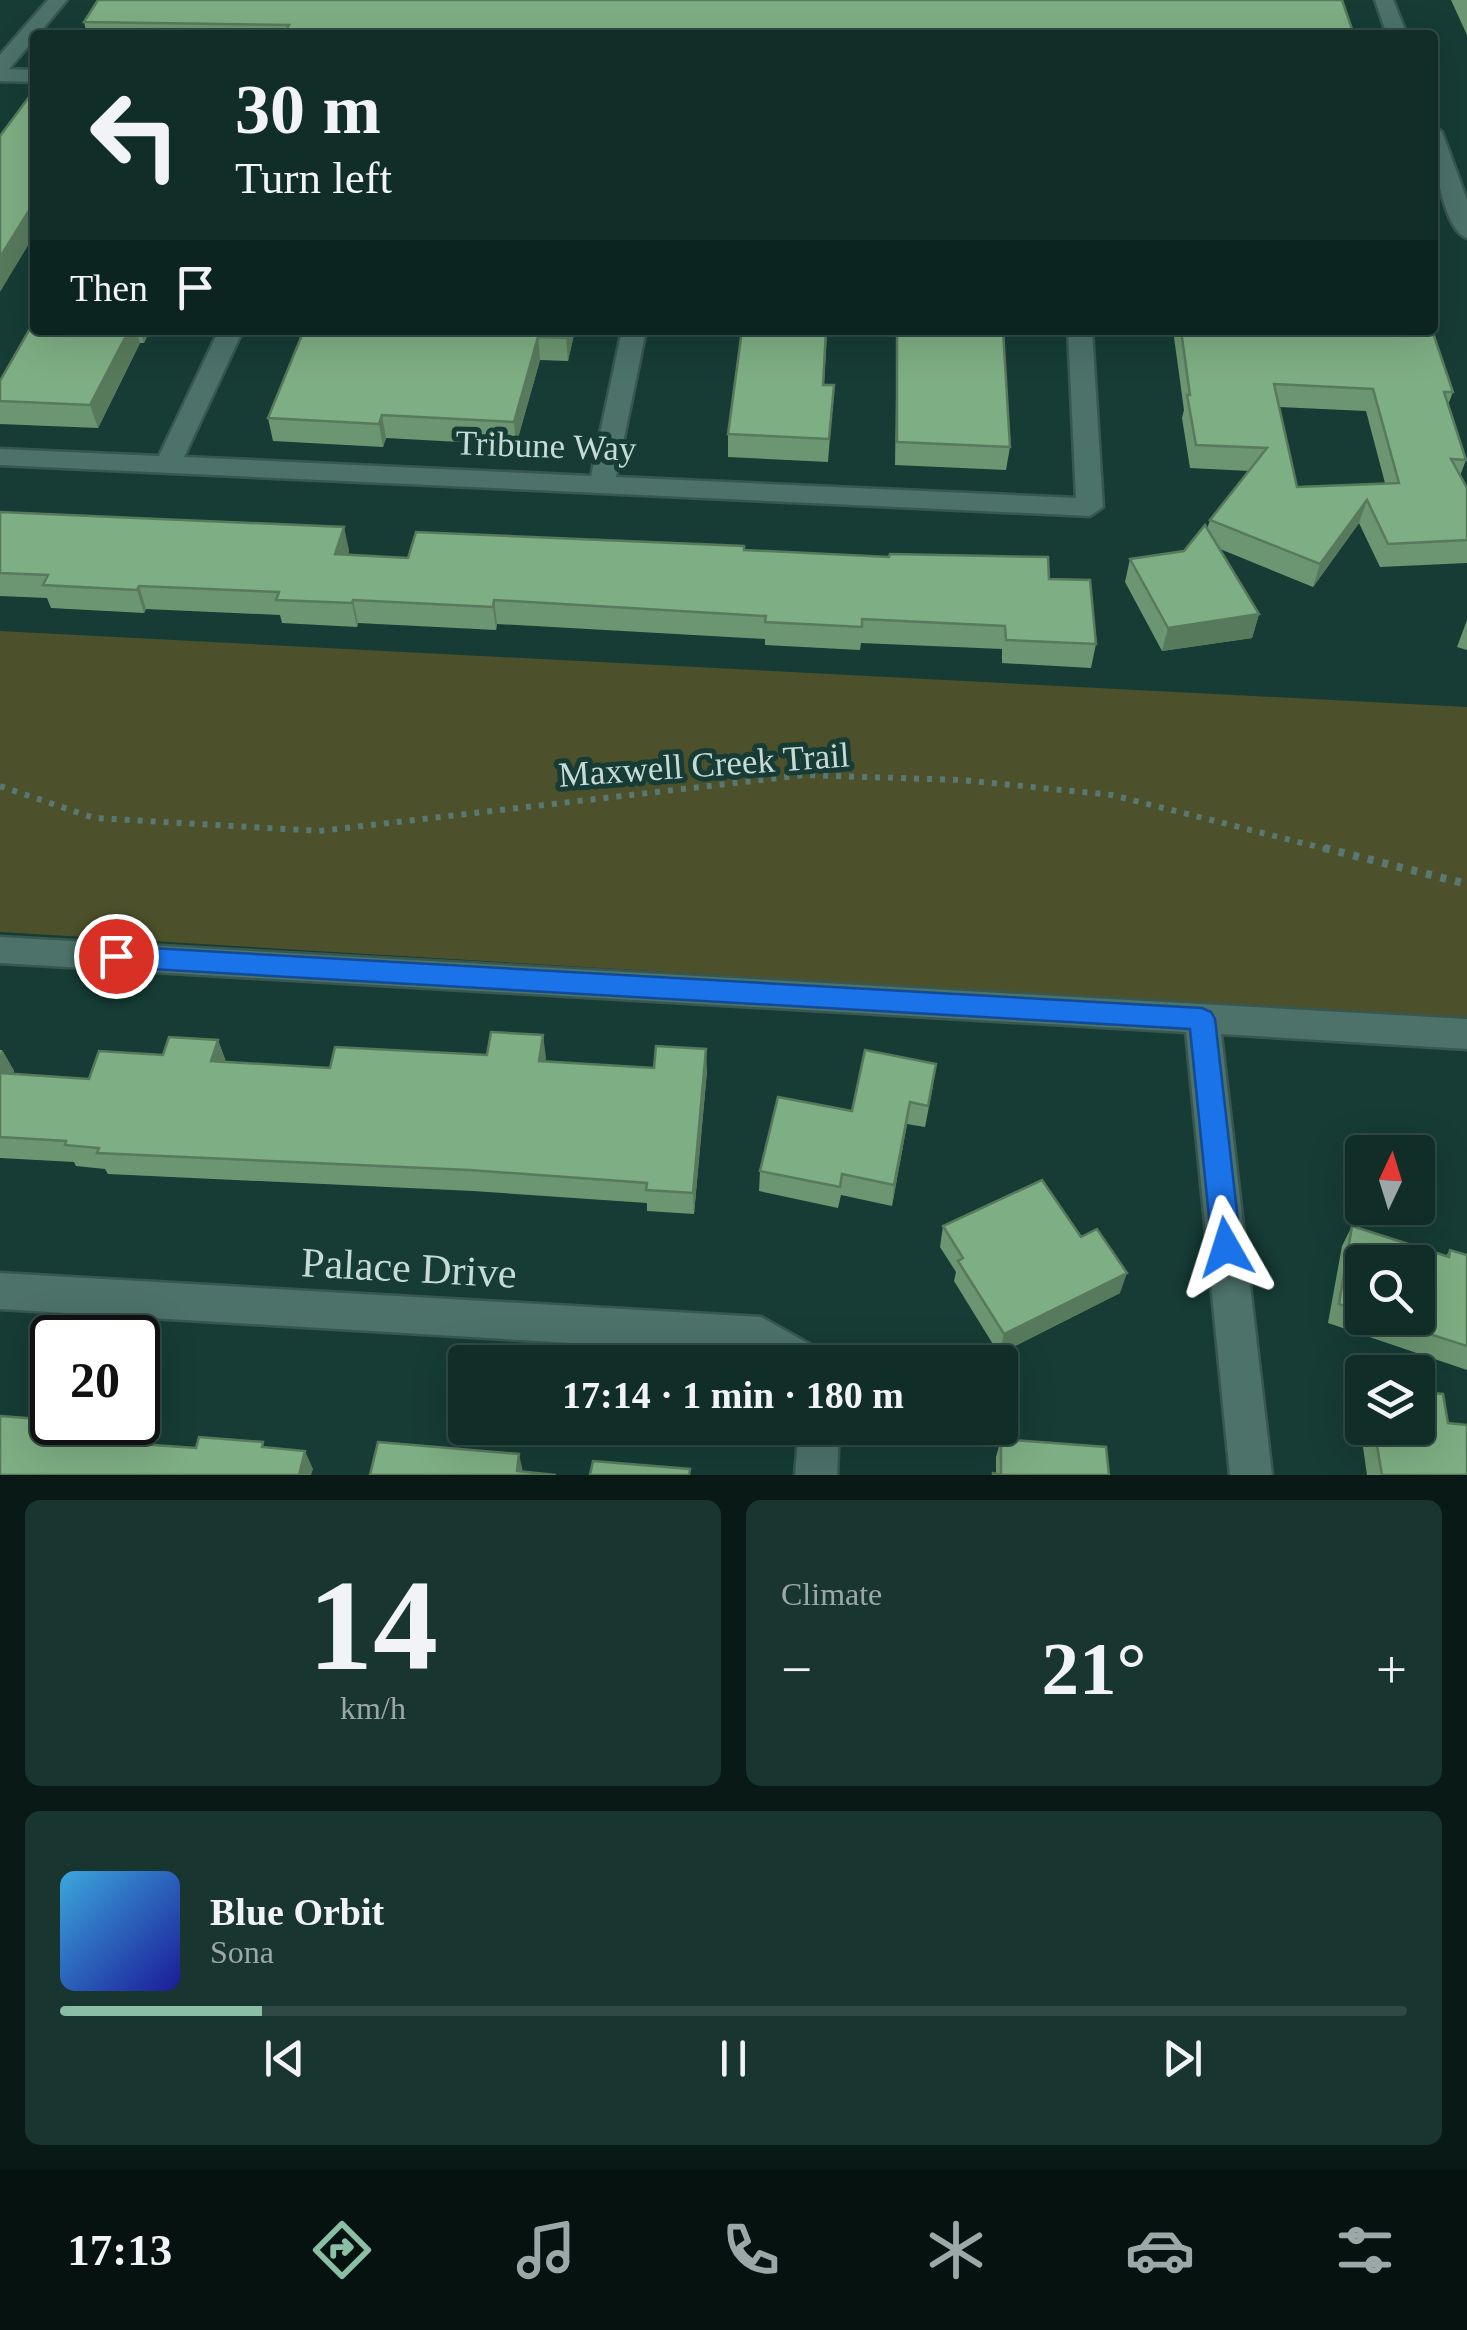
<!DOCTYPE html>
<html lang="en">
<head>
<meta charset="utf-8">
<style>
  :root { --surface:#102d28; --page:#193530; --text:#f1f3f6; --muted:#9ca8a8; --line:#304945; --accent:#8abfa5 }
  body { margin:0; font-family:"Times New Roman",serif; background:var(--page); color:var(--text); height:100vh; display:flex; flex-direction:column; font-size:38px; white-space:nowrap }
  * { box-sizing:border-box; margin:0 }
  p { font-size:32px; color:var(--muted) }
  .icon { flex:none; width:55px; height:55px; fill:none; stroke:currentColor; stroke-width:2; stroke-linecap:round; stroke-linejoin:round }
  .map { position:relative; height:1475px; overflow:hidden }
  .drawer { display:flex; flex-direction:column; gap:25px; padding:25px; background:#091916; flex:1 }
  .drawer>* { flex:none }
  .guide { position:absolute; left:30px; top:30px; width:1408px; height:305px; border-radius:10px; box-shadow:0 10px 40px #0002,0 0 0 2px var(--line); background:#102d28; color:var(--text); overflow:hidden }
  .needle { width:65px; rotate:4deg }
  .fabs { position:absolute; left:1345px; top:1135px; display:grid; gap:20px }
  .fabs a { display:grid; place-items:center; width:90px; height:90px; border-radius:10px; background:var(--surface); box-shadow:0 10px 40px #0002,0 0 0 2px var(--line); font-size:50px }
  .speed { position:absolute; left:30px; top:1315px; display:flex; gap:20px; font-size:50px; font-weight:700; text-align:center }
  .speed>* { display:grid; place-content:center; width:130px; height:130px; border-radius:50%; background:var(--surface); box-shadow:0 10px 40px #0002,0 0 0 2px var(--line); line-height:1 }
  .speed .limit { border:5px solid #111; border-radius:15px; background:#fff; color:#111 }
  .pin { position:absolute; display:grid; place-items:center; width:85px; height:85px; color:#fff; margin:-42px; border:5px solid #fff; border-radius:50%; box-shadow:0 2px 10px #0007 }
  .me { position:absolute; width:110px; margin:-55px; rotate:354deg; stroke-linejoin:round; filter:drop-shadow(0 0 8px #0008) }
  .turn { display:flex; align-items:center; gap:35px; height:210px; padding:0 40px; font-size:45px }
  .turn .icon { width:130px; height:130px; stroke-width:2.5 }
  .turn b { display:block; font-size:70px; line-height:85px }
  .then { display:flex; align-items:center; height:95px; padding:0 40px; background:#0003; gap:20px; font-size:38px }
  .big { font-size:75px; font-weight:800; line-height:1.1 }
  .drawer .tile { flex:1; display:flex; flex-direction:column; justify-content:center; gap:15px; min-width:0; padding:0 35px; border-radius:15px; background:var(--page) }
  .drawer .dial { align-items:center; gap:0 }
  .dial b { font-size:130px; line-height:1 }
  .song { display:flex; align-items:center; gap:30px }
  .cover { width:120px; height:120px; border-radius:15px; background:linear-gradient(135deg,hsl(200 70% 55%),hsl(240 70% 35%)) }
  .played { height:10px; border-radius:5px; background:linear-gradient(90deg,var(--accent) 15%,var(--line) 15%) }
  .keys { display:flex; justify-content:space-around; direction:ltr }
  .heat { display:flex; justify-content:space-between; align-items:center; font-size:55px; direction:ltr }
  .drawer .tiles { flex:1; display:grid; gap:25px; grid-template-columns:1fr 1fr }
  .tile:last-child { grid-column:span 2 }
  .trip { position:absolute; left:448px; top:1345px; width:570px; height:100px; border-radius:10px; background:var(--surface); box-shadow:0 10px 40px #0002,0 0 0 2px var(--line); font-weight:800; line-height:100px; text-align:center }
  .tabs { display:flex; height:160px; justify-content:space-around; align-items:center; background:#061210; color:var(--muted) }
  .tabs .icon { width:70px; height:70px }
  .tabs .on { color:var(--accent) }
  .tabs b { font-size:45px; color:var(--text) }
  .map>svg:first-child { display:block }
  .green { fill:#4c512b }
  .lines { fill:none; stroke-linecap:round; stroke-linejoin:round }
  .minor-casing { stroke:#385751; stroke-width:5 }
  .path-far1 { stroke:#597872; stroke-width:6; stroke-dasharray:5 8; stroke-linecap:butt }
  .path { stroke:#597872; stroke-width:8; stroke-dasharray:6 9; stroke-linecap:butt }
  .minor { fill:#4c726a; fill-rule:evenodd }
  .wall { fill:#6c9671; fill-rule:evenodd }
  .shaded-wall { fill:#587a5c }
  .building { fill:#7eae83; stroke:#587a5c; stroke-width:2.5; fill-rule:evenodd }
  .route { fill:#1a73e8; stroke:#114b97; stroke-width:2.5 }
  .labels { text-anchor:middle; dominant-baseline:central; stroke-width:10; stroke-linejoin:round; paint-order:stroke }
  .street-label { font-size:35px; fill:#c7dbd6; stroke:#163c35 }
  .near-street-label { font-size:42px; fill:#c7dbd6; stroke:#163c35 }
</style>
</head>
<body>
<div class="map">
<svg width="1467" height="1475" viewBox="0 0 1467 1475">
  <rect width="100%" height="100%" fill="#163c35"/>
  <path class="green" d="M 0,631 L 1467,707 L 1467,1020 L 0,932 Z"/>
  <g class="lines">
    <g class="minor-casing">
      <g id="minor">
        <path d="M 48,0 L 67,0 L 9,69 L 35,70 L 35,82 L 0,81 L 0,55 Z"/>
        <path d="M 1375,0 L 1393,0 L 1407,35 L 1387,35 Z"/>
        <path d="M 1432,126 L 1442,132 L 1467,200 L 1467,238 C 1442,231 1432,149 1432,126 Z"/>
        <path d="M 219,330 L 243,330 L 184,457 L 591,476 L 622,330 L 646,330 L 616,477 L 1076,498 L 1068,330 L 1092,330 L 1103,507 L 1090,516 L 0,465 L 0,449 L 159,456 Z"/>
        <path d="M 0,937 L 1467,1019 L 1467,1049 L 1221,1034 L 1272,1475 L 1230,1475 L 1186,1032 L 0,963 Z"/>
        <path d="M 0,1273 L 761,1317 L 818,1349 L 824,1362 L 769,1362 L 756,1354 L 0,1309 Z"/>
        <path d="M 799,1428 L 839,1428 L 837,1475 L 795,1475 Z"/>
      </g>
    </g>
    <path class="path-far1" d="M 0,786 L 94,818 L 319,831 L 804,775 L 962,780 L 1112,795 L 1334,851"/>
    <path class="path" d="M 1324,848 L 1467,884"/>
    <use href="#minor" class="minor"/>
  </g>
  <g class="wall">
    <path d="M 1451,0 L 1467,0 L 1467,35 Z"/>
    <path d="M 84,22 L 1354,35 L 87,35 Z"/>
    <path d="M 35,330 L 150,330 L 144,343 L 140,343 L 98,428 L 0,424 L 0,401 Z"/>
    <path d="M 304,330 L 575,330 L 568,361 L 540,360 L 516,445 L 386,438 L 383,447 L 273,441 L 268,418 Z"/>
    <path d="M 742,330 L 836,330 L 836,332 L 827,332 L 824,385 L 834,385 L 828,462 L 728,457 L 728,434 Z"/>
    <path d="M 897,330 L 1010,447 L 1006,470 L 895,465 Z"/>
    <path d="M 1173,330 L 1432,330 L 1453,392 L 1448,405 L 1466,460 L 1460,476 L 1467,488 L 1467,563 L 1380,567 L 1359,523 L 1313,587 L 1220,549 L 1259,614 L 1252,638 L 1162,651 L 1125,582 L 1130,559 L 1184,551 L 1207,529 L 1210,520 L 1249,471 L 1190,468 L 1182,418 L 1184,410 ZM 1279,407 L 1366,411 L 1385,483 L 1297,487 Z"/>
    <path d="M 0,512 L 349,550 L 348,555 L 408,558 L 744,550 L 1049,579 L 1096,644 L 1091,668 L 1002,663 L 1002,649 L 861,643 L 860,650 L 765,645 L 765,639 L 497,624 L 496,630 L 358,623 L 357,627 L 282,623 L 280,615 L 146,609 L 144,613 L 51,608 L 47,598 L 0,596 Z"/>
    <path d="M 1467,620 L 1467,650 L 1457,647 Z"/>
    <path d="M 543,1035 L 545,1061 L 707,1071 L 694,1214 L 647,1211 L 647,1203 L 473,1191 L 108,1174 L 105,1169 L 76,1166 L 74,1162 L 0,1158 L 0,1050 L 2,1050 L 14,1071 L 13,1074 L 89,1079 L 163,1055 L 218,1040 L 226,1062 L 330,1068 L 487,1055 Z"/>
    <path d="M 933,1086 L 925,1127 L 907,1124 L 892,1206 L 841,1195 L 838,1208 L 759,1191 L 760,1171 L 852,1111 Z"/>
    <path d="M 943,1226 L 1120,1293 L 999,1354 L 954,1281 L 956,1272 L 940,1247 Z"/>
    <path d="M 1352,1226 L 1446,1256 L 1450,1250 L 1467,1255 L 1467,1370 L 1328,1323 L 1342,1246 ZM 1362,1262 L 1418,1318 L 1362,1318 Z"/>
    <path d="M 1448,1423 L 1467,1475 L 1367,1475 L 1361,1433 L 1364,1428 L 1418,1428 Z"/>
    <path d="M 1001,1439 L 1109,1475 L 993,1475 L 996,1474 L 996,1457 Z"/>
  </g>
  <g class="shaded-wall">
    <path d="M 35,201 L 35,234 L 0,292 L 0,257 Z"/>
    <path d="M 129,330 L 136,330 L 140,343 L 98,428 L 90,405 Z"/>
    <path d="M 140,330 L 150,330 L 144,343 Z"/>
    <path d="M 568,330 L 575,330 L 568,361 L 566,338 Z"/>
    <path d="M 538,337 L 540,360 L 516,445 L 514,422 Z"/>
    <path d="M 382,415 L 386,438 L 383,447 L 379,424 Z"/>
    <path d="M 1367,500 L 1359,523 L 1313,587 L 1320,564 Z"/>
    <path d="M 344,527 L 349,550 L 340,577 L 335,554 Z"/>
    <path d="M 139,586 L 146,609 L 144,613 L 137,590 Z"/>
    <path d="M 353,600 L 358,623 L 357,627 L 352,603 Z"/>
    <path d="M 494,600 L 497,624 L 496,630 L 493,607 Z"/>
    <path d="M 1259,614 L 1252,638 L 1162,651 L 1168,628 Z"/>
    <path d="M 543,1035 L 546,1057 L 542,1082 L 539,1061 Z"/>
    <path d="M 218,1040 L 226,1062 L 211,1061 Z"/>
    <path d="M 706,1049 L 707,1071 L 694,1214 L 693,1193 Z"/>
    <path d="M 2,1050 L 14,1071 L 5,1094 L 0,1086 L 0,1055 Z"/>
    <path d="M 910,1102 L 907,1124 L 892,1206 L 894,1185 Z"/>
    <path d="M 1127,1273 L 1120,1293 L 999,1354 L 1004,1334 Z"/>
    <path d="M 129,1427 L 140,1445 L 124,1443 Z"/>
    <path d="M 305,1451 L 313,1469 L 311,1475 L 299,1475 Z"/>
    <path d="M 519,1454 L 523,1472 L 517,1471 Z"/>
  </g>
  <g class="building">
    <path d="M 98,0 L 1342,0 L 1354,35 L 456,35 L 287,29 L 289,25 L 84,22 Z"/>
    <path d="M 35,89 L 35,201 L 0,257 L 0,136 Z"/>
    <path d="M 35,320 L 35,330 L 129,330 L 90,405 L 0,401 L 0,381 Z"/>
    <path d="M 304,330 L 568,330 L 566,338 L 538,337 L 514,422 L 382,415 L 379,424 L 268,418 Z"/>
    <path d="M 742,330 L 826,330 L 823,385 L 834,385 L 829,439 L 728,434 Z"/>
    <path d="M 897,330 L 1003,330 L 1010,447 L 897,442 Z"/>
    <path d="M 1181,330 L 1432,330 L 1453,392 L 1444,392 L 1466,460 L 1451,459 L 1467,488 L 1467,540 L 1388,544 L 1367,500 L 1320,564 L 1210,520 L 1267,448 L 1196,445 L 1187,395 L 1190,395 ZM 1274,384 L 1373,389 L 1399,483 L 1297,487 Z"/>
    <path d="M 0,512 L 344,527 L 335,554 L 408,558 L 416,532 L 744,546 L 744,550 L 889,557 L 890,554 L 1048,557 L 1049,579 L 1090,580 L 1096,644 L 1006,640 L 1005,626 L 862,619 L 862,627 L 765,622 L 766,616 L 494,600 L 493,607 L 353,600 L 352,603 L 276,600 L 279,592 L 139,586 L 137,590 L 43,585 L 48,575 L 0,573 Z"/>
    <path d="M 1205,525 L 1259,614 L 1168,628 L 1130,559 L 1184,551 Z"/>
    <path d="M 491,1032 L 543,1035 L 539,1061 L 654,1068 L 656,1046 L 706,1049 L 693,1193 L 646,1190 L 647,1183 L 469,1170 L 97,1153 L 99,1148 L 65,1145 L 66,1141 L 0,1137 L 0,1073 L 89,1079 L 99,1051 L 163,1055 L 169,1037 L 218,1040 L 211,1061 L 330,1068 L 335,1047 L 487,1055 Z"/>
    <path d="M 865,1050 L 936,1064 L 928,1106 L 910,1102 L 894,1185 L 842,1174 L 840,1187 L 760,1171 L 778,1097 L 852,1111 Z"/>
    <path d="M 1042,1180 L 1081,1237 L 1097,1229 L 1127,1273 L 1004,1334 L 958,1261 L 963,1258 L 943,1226 Z"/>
    <path d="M 1352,1226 L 1449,1257 L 1450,1250 L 1467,1255 L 1467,1346 L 1380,1318 L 1418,1318 L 1418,1262 L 1362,1262 L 1362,1312 L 1339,1304 Z"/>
    <path d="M 1418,1392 L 1443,1394 L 1448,1423 L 1467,1425 L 1467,1475 L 1382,1475 L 1374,1428 L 1418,1428 Z"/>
    <path d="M 0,1416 L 52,1420 L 52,1422 L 81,1422 L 129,1427 L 124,1443 L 196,1448 L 199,1437 L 263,1442 L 262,1447 L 305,1451 L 299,1475 L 0,1475 Z"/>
    <path d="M 1001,1439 L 1106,1447 L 1109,1475 L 993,1475 L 993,1473 L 1001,1475 Z"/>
    <path d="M 378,1442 L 519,1454 L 517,1471 L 556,1475 L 370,1475 Z"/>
    <path d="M 593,1461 L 690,1469 L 689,1475 L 590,1475 Z"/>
  </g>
  <path class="route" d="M 116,946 L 1202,1008 L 1211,1012 L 1215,1019 L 1241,1247 L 1236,1256 L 1226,1260 L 1216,1256 L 1212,1247 L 1190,1029 L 116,967 L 107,964 L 104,956 L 107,949 Z"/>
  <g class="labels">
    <g class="street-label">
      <text transform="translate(546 446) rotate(2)">Tribune Way</text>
      <text transform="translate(704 765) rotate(-4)">Maxwell Creek Trail</text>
    </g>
    <g class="near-street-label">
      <text transform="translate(409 1268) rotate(3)">Palace Drive</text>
    </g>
  </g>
</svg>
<div class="fabs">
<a><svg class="needle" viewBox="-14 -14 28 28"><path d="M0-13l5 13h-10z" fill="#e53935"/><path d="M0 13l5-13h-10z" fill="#9ca8a8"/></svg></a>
<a><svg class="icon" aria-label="search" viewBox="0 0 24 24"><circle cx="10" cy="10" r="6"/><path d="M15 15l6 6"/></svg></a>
<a><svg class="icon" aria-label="layers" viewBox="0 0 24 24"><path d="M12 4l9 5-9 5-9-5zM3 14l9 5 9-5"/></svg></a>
</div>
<div class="speed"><div class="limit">20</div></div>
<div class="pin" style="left:116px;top:956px;background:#d93025"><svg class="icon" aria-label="arrive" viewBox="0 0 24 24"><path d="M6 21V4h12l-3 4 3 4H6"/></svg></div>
<svg class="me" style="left:1226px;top:1247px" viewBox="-20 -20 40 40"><path d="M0-17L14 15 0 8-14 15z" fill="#1a73e8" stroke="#fff" stroke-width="4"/></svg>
<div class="trip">17:14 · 1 min · 180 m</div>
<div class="guide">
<div class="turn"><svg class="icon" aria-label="left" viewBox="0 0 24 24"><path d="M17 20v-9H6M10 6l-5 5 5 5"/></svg><div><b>30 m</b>Turn left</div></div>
<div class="then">Then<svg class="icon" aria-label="arrive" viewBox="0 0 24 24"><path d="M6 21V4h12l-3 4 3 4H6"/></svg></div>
</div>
</div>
<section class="drawer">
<div class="tiles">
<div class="tile dial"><b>14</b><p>km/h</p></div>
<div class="tile"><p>Climate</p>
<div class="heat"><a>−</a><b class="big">21°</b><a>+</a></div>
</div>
<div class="tile">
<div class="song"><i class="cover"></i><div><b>Blue Orbit</b><p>Sona</p></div></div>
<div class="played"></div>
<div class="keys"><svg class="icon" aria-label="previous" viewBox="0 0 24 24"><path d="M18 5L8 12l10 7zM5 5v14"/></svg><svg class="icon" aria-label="pause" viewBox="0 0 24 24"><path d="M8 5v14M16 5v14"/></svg><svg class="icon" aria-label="next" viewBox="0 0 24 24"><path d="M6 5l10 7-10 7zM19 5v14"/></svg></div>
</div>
</div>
</section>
<nav class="tabs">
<b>17:13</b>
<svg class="icon on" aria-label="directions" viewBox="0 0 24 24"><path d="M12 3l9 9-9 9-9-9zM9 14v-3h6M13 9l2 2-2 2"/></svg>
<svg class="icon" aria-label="music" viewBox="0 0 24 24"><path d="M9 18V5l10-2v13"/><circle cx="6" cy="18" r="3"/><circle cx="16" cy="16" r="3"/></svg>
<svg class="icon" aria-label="phone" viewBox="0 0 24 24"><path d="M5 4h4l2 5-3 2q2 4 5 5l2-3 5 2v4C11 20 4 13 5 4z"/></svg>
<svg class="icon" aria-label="climate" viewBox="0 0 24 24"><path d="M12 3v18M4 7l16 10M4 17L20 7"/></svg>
<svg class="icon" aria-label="car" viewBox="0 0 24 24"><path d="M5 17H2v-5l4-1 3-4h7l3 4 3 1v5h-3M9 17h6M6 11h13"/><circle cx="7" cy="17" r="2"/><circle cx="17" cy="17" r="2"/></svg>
<svg class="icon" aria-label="filters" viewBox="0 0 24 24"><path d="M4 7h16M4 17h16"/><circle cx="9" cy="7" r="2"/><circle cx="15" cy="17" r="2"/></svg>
</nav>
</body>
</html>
